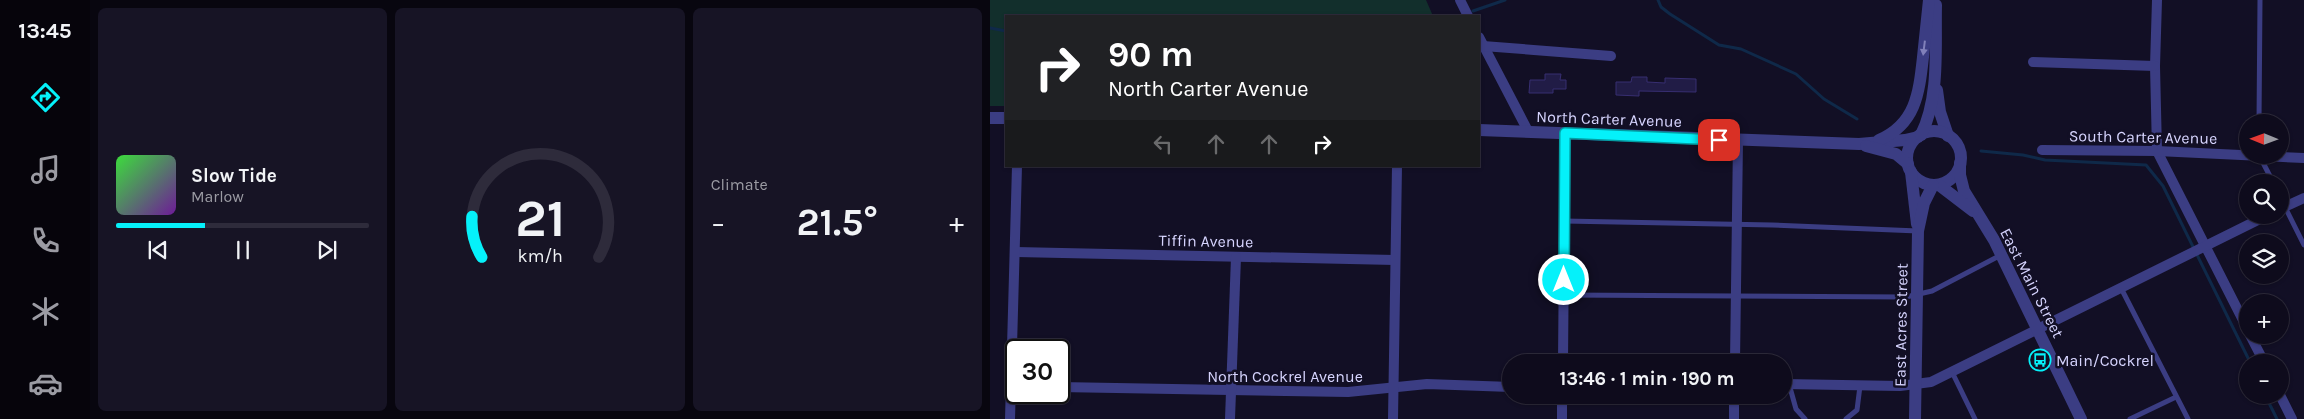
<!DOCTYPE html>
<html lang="en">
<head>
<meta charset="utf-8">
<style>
  :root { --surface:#0e0b1c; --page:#171425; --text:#f1f3f6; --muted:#9b9ba3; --line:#2e2b3b; --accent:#05f1fa }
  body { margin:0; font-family:Karla,sans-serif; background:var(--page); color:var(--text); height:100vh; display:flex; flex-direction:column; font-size:19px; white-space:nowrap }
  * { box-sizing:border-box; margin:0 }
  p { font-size:16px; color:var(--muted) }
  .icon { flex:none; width:28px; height:28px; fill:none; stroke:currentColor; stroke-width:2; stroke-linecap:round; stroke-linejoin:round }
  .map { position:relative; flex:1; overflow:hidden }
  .side { display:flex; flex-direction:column; gap:8px; padding:8px; background:#08060f; width:900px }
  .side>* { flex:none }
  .guide { position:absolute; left:15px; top:15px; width:475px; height:152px; border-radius:0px; box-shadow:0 1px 4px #0004,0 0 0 1px var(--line); background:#202124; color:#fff; overflow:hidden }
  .needle { width:32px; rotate:271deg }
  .controls { position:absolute; left:1249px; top:114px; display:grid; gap:10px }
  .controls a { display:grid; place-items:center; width:50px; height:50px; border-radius:50%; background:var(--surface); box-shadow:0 1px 4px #0004,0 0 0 1px var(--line); font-size:25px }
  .speed { position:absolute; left:15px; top:339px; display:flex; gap:10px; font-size:25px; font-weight:700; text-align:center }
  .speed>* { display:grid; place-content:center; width:65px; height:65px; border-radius:50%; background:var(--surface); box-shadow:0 1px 4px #0004,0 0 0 1px var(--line); line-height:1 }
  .speed .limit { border:2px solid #111; border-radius:8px; background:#fff; color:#111 }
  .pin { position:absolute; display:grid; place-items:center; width:42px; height:42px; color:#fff; margin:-21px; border-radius:10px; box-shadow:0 2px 8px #0006 }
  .me { position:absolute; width:55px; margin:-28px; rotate:0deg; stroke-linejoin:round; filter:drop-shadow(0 0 4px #0008) }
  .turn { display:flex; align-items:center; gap:18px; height:105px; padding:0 20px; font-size:22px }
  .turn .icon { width:65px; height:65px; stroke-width:2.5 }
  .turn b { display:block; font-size:35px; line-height:42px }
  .lanes { display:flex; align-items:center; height:48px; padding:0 20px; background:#0003; justify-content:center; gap:25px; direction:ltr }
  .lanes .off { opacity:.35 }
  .big { font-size:38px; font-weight:700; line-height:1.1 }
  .side .tile { flex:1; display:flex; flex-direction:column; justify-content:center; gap:8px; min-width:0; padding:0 18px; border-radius:8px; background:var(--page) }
  .side .dial { align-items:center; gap:0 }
  .dial svg { height:130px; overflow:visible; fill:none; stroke:var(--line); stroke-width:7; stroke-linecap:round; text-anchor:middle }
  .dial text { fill:var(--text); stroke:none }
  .song { display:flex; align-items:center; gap:15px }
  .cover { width:60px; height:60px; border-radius:8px; background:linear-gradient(135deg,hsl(120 70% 55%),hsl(280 70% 35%)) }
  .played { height:5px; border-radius:2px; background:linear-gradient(90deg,var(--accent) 35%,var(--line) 35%) }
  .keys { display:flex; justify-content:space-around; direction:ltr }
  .heat { display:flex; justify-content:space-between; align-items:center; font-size:28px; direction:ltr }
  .side .tiles { flex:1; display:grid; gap:8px; grid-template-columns:repeat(3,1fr) }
  .trip { position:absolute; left:512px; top:354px; width:290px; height:50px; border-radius:25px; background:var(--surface); box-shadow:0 1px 4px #0004,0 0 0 1px var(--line); font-weight:700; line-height:50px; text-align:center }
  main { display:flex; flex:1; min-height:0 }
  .tab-bar { display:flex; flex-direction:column; width:90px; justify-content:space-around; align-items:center; background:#06040b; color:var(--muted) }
  .tab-bar .icon { width:35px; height:35px }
  .tab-bar .current { color:var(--accent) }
  .tab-bar b { font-size:22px; color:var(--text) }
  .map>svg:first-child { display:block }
  .green { fill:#122f2c }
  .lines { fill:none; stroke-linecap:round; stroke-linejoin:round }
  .stream { stroke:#0f2949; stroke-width:3 }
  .building { fill:#211c46; stroke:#372e71 }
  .service { stroke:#3b3d83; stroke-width:5 }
  .minor { stroke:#3b3d83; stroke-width:10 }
  .tertiary { stroke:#3b3d83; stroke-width:12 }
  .oneway { fill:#8181ba }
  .route-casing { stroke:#039da2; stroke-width:12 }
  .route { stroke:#05f1fa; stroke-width:9 }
  .labels { text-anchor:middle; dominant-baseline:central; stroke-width:5; stroke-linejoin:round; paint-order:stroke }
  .street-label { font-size:16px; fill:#d6d4fe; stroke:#120f25 }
  .poi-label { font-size:16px; fill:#d6d4fe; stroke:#120f25; text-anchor:start }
</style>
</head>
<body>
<main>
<nav class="tab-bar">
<b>13:45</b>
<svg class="icon current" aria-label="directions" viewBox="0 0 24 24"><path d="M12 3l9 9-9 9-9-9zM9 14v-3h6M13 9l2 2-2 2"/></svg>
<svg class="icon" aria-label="music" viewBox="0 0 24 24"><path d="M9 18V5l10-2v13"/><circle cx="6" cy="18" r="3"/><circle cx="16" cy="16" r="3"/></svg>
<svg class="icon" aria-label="phone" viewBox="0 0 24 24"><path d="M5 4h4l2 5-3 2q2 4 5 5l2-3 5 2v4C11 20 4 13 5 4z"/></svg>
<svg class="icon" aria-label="climate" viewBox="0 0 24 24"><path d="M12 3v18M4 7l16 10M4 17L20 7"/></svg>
<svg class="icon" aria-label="car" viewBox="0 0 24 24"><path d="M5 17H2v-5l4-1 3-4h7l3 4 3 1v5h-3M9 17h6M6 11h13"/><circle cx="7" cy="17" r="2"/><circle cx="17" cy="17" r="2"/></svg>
</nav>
<section class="side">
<div class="tiles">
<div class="tile">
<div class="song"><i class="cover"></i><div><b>Slow Tide</b><p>Marlow</p></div></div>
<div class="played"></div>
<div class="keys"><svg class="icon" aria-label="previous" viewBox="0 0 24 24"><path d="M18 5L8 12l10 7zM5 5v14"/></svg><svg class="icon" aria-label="pause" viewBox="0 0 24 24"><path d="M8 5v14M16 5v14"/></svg><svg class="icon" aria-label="next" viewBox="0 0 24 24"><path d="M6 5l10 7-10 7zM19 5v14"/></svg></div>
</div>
<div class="tile dial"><svg viewBox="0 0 100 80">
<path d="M14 69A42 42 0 1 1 86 69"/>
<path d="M14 69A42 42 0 0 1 8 44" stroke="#05f1fa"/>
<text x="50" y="56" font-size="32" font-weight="700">21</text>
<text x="50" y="72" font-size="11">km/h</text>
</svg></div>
<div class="tile"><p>Climate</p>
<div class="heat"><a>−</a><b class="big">21.5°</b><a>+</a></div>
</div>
</div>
</section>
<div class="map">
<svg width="1314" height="419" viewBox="0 0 1314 419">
  <rect width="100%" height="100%" fill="#120f25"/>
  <path class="green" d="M 0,0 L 436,0 L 443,16 L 16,16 L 16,106 L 0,106 Z"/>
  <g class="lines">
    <g class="stream">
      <path d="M 668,0 L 671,7 L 680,14 L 729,45 L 751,49 L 806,74 L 834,99 L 867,119"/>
      <path d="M 483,11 L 515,0"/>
      <path d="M 0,28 L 16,31"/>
      <path d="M 991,151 L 1033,155 L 1055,160 L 1156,165 L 1173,186 L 1260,362"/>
      <path d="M 1275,395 L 1287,419"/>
    </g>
  </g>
  <g class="building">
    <path d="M 555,74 L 571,74 L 570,80 L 576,80 L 576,89 L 563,89 L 563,93 L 539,93 L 540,80 L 555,80 Z"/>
    <path d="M 642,77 L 657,77 L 657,82 L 675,83 L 675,78 L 706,79 L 706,92 L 649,91 L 649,96 L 626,95 L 626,82 L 641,82 Z"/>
  </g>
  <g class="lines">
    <g class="service">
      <path d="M 1269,122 L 1270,0"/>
      <path d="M 1269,155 L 1283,182"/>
      <path d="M 1290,197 L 1314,245"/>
      <path d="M 574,221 L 782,225 L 928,231"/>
      <path d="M 1131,288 L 1198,419"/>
      <path d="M 574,295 L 916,297 L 942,291 L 1011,255"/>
      <path d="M 962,372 L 985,419"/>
      <path d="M 799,384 L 806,409 L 815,419"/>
      <path d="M 856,419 L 867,410 L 870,386"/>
      <path d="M 1140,419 L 1186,397"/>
    </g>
    <g class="minor">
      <path d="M 470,0 L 478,16"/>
      <path d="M 1167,0 L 1165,66 L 1167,151 L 1258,330"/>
      <path d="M 489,37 L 538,131"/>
      <path d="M 493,46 L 621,56"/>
      <path d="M 1043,62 L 1165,66"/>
      <path d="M 1052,150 L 1167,151 L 1314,158"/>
      <path d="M 1290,209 L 1314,198"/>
      <path d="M 25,252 L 405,260"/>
      <path d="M 1260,335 L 1274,362"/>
      <path d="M 573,362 L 575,133"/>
      <path d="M 745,362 L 748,140"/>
      <path d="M 794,384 L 910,386 L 941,382 L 1278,215"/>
      <path d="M 69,387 L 358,392 L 437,384 L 521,387"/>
      <path d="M 1290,395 L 1302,419"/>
      <path d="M 20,419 L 27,166"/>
      <path d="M 240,419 L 246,257"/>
      <path d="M 403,419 L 407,166"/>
      <path d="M 572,419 L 572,395"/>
      <path d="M 744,419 L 744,395"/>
    </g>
    <g class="tertiary">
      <path d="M 947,90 L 950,112 L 958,136"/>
      <path d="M 0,118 L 16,118"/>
      <path d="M 489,130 L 869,144 L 915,140 L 928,137"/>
      <circle cx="944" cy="158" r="27"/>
      <path d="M 931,135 C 950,96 945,48 946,5"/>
      <path d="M 889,140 C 926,124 929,93 933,57 C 935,38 937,19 939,0"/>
      <path d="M 876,146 L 906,154 L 918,164"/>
      <path d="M 970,163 L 970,175 L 974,191 L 1004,240 L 1091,419"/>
      <path d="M 921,172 L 927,224"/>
      <path d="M 949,185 L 983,211"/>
      <path d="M 925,419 L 928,231 L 934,203 L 943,185"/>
    </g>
  </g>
  <defs><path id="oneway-solid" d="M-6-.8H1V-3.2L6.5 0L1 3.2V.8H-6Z" transform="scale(1.25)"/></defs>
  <use class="oneway" href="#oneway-solid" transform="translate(934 48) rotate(97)"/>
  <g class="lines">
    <g class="route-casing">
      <path id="route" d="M 574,280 L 575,133 L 729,140"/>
    </g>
    <use href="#route" class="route"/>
  </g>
  <defs>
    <g id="bus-ring" transform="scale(1.125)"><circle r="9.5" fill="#120f25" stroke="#05f1fa" stroke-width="1.5"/><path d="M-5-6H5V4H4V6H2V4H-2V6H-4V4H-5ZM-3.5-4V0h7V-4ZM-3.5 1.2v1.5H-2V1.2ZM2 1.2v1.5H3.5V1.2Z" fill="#05f1fa"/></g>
  </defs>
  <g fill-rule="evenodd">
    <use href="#bus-ring" x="1050" y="360"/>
  </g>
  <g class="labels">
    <g class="street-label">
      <text transform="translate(619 119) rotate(2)">North Carter Avenue</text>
      <text transform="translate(1153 137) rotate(1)">South Carter Avenue</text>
      <text transform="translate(216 241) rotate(1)">Tiffin Avenue</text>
      <text transform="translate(1042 283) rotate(63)">East Main Street</text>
      <text transform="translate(911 325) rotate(-89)">East Acres Street</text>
      <text x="295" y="376">North Cockrel Avenue</text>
    </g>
    <g class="poi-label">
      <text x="1066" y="360">Main/Cockrel</text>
    </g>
  </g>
</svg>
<div class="controls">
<a><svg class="needle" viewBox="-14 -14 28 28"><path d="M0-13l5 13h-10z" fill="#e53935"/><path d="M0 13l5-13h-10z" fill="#9b9ba3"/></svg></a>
<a><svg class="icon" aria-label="search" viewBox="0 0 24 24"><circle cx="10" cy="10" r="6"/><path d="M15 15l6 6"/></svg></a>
<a><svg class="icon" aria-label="layers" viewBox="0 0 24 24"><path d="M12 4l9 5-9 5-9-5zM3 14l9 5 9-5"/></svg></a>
<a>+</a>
<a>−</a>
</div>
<div class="speed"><div class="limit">30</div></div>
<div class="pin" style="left:729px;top:140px;background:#d93025"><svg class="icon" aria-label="arrive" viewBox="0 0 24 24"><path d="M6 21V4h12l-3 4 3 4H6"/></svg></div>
<svg class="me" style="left:574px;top:280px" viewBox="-20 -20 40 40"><circle r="17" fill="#05f1fa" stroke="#fff" stroke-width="3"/><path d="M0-11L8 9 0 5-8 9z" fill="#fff"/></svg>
<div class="trip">13:46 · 1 min · 190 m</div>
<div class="guide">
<div class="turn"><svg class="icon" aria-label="right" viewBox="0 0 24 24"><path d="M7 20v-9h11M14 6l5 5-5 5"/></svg><div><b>90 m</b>North Carter Avenue</div></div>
<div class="lanes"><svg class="icon off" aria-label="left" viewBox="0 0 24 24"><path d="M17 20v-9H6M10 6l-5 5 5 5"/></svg><svg class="icon off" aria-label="ahead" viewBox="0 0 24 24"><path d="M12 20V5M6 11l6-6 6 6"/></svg><svg class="icon off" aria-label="ahead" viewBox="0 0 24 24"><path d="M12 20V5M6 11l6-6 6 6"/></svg><svg class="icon" aria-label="right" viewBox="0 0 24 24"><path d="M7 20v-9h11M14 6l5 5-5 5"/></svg></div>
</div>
</div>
</main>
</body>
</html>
